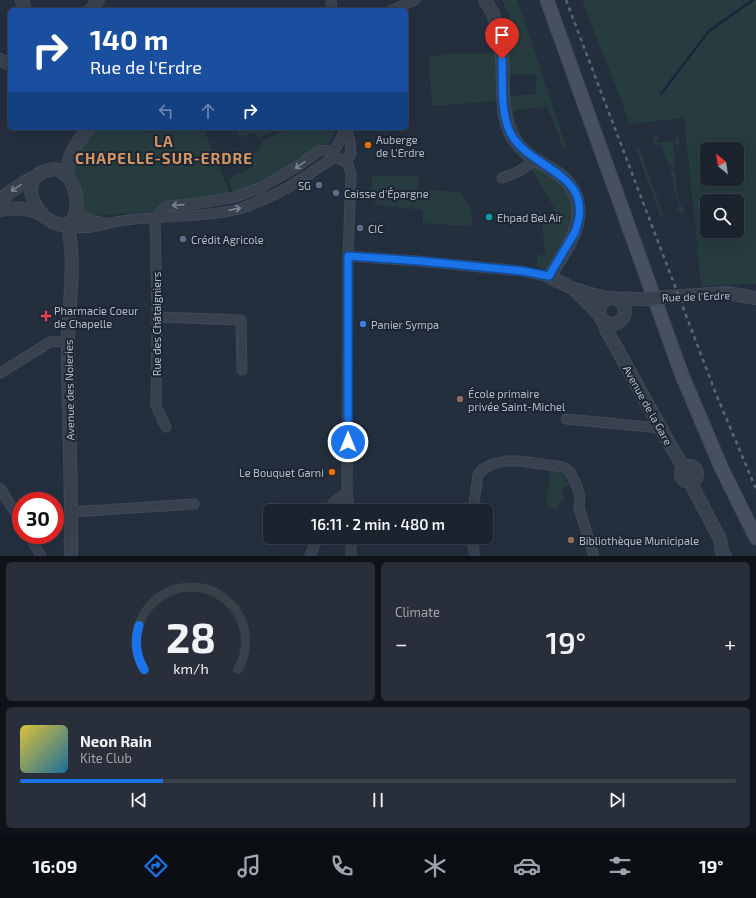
<!DOCTYPE html>
<html lang="en">
<head>
<meta charset="utf-8">
<style>
  :root { --surface:#1b232e; --page:#282f3a; --text:#f1f3f6; --muted:#a0a4aa; --line:#39404a; --accent:#1a73e8 }
  body { margin:0; font-family:"Exo 2",sans-serif; background:var(--page); color:var(--text); height:100vh; display:flex; flex-direction:column; font-size:15px; white-space:nowrap }
  * { box-sizing:border-box; margin:0 }
  p { font-size:13px; color:var(--muted) }
  .icon { flex:none; width:22px; height:22px; fill:none; stroke:currentColor; stroke-width:2; stroke-linecap:round; stroke-linejoin:round }
  .map { position:relative; height:556px; overflow:hidden }
  .side { display:flex; flex-direction:column; gap:6px; padding:6px; background:#0f1319; flex:1 }
  .side>* { flex:none }
  .top-card { position:absolute; left:8px; top:8px; width:400px; height:122px; border-radius:6px; box-shadow:0 4px 16px #0002,0 0 0 1px var(--line); background:#1a4fa0; color:#fff; overflow:hidden }
  .needle { width:26px; rotate:330deg }
  .fabs { position:absolute; left:700px; top:142px; display:grid; gap:8px }
  .fabs a { display:grid; place-items:center; width:44px; height:44px; border-radius:6px; background:var(--surface); box-shadow:0 4px 16px #0002,0 0 0 1px var(--line); font-size:20px }
  .speed { position:absolute; left:12px; top:492px; display:flex; gap:8px; font-size:20px; font-weight:700; text-align:center }
  .speed>* { display:grid; place-content:center; width:52px; height:52px; border-radius:50%; background:var(--surface); box-shadow:0 4px 16px #0002,0 0 0 1px var(--line); line-height:1 }
  .speed .limit { border:6px solid #d22; background:#fff; color:#111 }
  .pin { position:absolute; display:grid; place-items:center; width:34px; height:34px; color:#fff; margin:-41px -17px; border-radius:50% 50% 50% 0; rotate:-45deg; box-shadow:0 0 4px #0007 }
  .pin .icon { rotate:45deg }
  .me { position:absolute; width:44px; margin:-22px; rotate:0deg; stroke-linejoin:round; filter:drop-shadow(0 0 3px #0008) }
  .turn { display:flex; align-items:center; gap:14px; height:84px; padding:0 16px; font-size:18px }
  .turn .icon { width:52px; height:52px; stroke-width:2.5 }
  .turn b { display:block; font-size:28px; line-height:34px }
  .lanes { display:flex; align-items:center; height:38px; padding:0 16px; background:#0003; justify-content:center; gap:20px; direction:ltr }
  .lanes .off { opacity:.35 }
  .big { font-size:30px; font-weight:600; line-height:1.1 }
  .side .widget { flex:1; display:flex; flex-direction:column; justify-content:center; gap:6px; min-width:0; padding:0 14px; border-radius:6px; background:var(--page) }
  .side .dial { align-items:center; gap:0 }
  .dial svg { height:104px; overflow:visible; fill:none; stroke:var(--line); stroke-width:7; stroke-linecap:round; text-anchor:middle }
  .dial text { fill:var(--text); stroke:none }
  .song { display:flex; align-items:center; gap:12px }
  .cover { width:48px; height:48px; border-radius:6px; background:linear-gradient(135deg,hsl(50 70% 55%),hsl(200 70% 35%)) }
  .played { height:4px; border-radius:2px; background:linear-gradient(90deg,var(--accent) 20%,var(--line) 20%) }
  .keys { display:flex; justify-content:space-around; direction:ltr }
  .heat { display:flex; justify-content:space-between; align-items:center; font-size:22px; direction:ltr }
  .side .tiles { flex:1; display:grid; gap:6px; grid-template-columns:1fr 1fr }
  .widget:last-child { grid-column:span 2 }
  .trip { position:absolute; left:263px; top:504px; width:230px; height:40px; border-radius:6px; background:var(--surface); box-shadow:0 4px 16px #0002,0 0 0 1px var(--line); font-weight:600; line-height:40px; text-align:center }
  .tab-bar { display:flex; height:64px; justify-content:space-around; align-items:center; background:#0b0e12; color:var(--muted) }
  .tab-bar .icon { width:28px; height:28px }
  .tab-bar .current { color:var(--accent) }
  .tab-bar b { font-size:18px; color:var(--text) }
  .map>svg:first-child { display:block }
  .green { fill:#263c3f; fill-rule:evenodd }
  .lines { fill:none; stroke-linecap:round; stroke-linejoin:round }
  .stream { stroke:#17263c; stroke-width:2.5 }
  .minor-casing { stroke:#414a57; stroke-width:11 }
  .tertiary-casing { stroke:#414a57; stroke-width:14 }
  .secondary-casing { stroke:#414a57; stroke-width:15 }
  .minor { stroke:#38414e; stroke-width:9 }
  .tertiary { stroke:#38414e; stroke-width:12 }
  .secondary { stroke:#465061; stroke-width:13 }
  .rail { stroke:#5a6575; stroke-width:2.5; stroke-dasharray:4 4; stroke-linecap:butt }
  .tertiary-bridge-casing { stroke:#414a57; stroke-width:14; stroke-linecap:butt }
  .tertiary-bridge { stroke:#38414e; stroke-width:12 }
  .oneway { stroke:#7c8592 }
  .route-casing { stroke:#114b97; stroke-width:10 }
  .route { stroke:#1a73e8; stroke-width:7 }
  .food-dot { fill:#e8710a; stroke:#1d2633; stroke-width:1.5 }
  .service-dot { fill:#5c6f8a; stroke:#1d2633; stroke-width:1.5 }
  .culture-dot { fill:#0f9aa8; stroke:#1d2633; stroke-width:1.5 }
  .health-dot { fill:#e0444e; stroke:#1d2633; stroke-width:1.5 }
  .shop-dot { fill:#3f7fe0; stroke:#1d2633; stroke-width:1.5 }
  .education-dot { fill:#8d6e63; stroke:#1d2633; stroke-width:1.5 }
  .labels { text-anchor:middle; dominant-baseline:central; stroke-width:4; stroke-linejoin:round; paint-order:stroke }
  .poi-label { font-size:11px; fill:#b4bcc9; stroke:#1d2633; text-anchor:start }
  .street-label { font-size:11px; fill:#b4bcc9; stroke:#1d2633 }
  .district-label { font-size:15px; font-weight:bold; letter-spacing:1px; fill:#d59563; stroke:#1d2633 }
</style>
</head>
<body>
<div class="map">
<svg width="756" height="556" viewBox="0 0 756 556">
  <rect width="100%" height="100%" fill="#242f3e"/>
  <g class="green">
    <path d="M 502,0 L 517,0 L 567,148 L 562,150 L 559,135 L 547,107 L 514,110 L 515,124 L 518,125 L 521,138 C 510,122 511,115 509,96 L 536,94 L 536,74 L 508,75 L 507,37 L 515,35 L 509,15 Z"/>
    <path d="M 582,0 L 756,0 L 756,284 L 701,286 L 693,203 L 684,118 L 630,124 ZM 707,149 L 737,149 L 737,179 L 707,179 ZM 707,201 L 737,201 L 737,231 L 707,231 Z"/>
    <path d="M 497,51 L 498,101 L 432,106 L 429,58 L 445,54 L 464,53 L 483,54 Z"/>
    <path d="M 95,128 L 144,128 L 146,133 L 163,128 L 204,128 L 206,135 L 231,195 L 200,199 L 170,201 L 163,203 L 155,210 L 145,212 L 90,216 L 82,211 L 71,174 L 73,160 Z"/>
    <path d="M 235,128 L 281,128 L 259,138 L 252,132 L 242,137 L 238,135 Z"/>
    <path d="M 289,128 L 334,128 L 333,136 L 328,143 L 318,148 L 275,178 L 234,195 L 228,179 L 229,178 L 253,167 L 249,156 C 255,149 262,153 261,141 Z"/>
    <path d="M 677,134 L 679,136 L 680,145 L 673,143 L 675,167 L 668,165 L 662,146 L 653,144 L 654,137 L 660,136 L 657,143 L 674,141 Z"/>
    <path d="M 639,148 L 664,217 L 661,218 L 636,149 Z"/>
    <path d="M 536,166 C 544,171 555,176 561,184 C 573,198 577,219 567,235 C 560,247 552,258 544,269 L 537,267 L 537,256 L 545,254 L 542,220 L 556,211 L 531,168 Z"/>
    <path d="M 670,169 L 675,170 C 677,183 675,204 686,211 L 684,213 C 681,213 678,211 677,208 L 680,208 L 673,187 L 675,187 Z"/>
    <path d="M 372,176 L 419,176 L 418,189 L 460,192 C 469,203 472,210 472,224 L 466,226 L 423,223 L 423,210 L 376,205 C 372,196 372,186 372,176 Z"/>
    <path d="M 550,471 C 561,472 566,475 569,486 L 562,488 L 564,499 L 560,502 L 557,510 L 546,504 Z"/>
  </g>
  <g class="lines">
    <path class="stream" d="M 661,94 L 709,31 L 753,0"/>
    <g class="minor-casing">
      <g id="minor">
        <path d="M 331,0 L 332,10"/>
        <path d="M 392,10 L 415,0"/>
        <path d="M 347,128 L 334,151 L 335,157 C 341,162 347,161 351,154 L 350,142 L 347,128"/>
        <path d="M 346,159 L 351,174 L 348,256 L 347,493 L 350,511"/>
        <path d="M 502,178 C 515,173 526,170 534,158"/>
        <path d="M 76,212 L 90,220 L 104,223"/>
        <path d="M 155,218 L 157,317 L 156,406 L 166,427"/>
        <path d="M 155,218 L 167,206 L 201,203 L 235,197 L 260,188 L 298,166 L 320,150 L 334,151"/>
        <path d="M 71,223 C 79,231 92,227 102,225 C 147,213 194,220 239,209 C 247,207 254,203 262,200 C 289,190 311,172 335,157"/>
        <path d="M 348,256 L 417,261 L 522,271 L 549,277"/>
        <path d="M 157,317 L 241,320 L 242,370"/>
        <path d="M 0,373 L 50,342 L 68,341"/>
        <path d="M 566,419 L 660,428"/>
        <path d="M 0,488 L 21,522"/>
        <path d="M 328,511 C 333,502 338,498 347,493"/>
        <path d="M 473,511 L 478,475 L 483,469 L 493,464 L 506,461 L 520,461 L 563,467 L 570,472 L 577,486 L 580,497 L 579,508 L 594,556"/>
        <path d="M 72,512 L 194,504"/>
        <path d="M 29,535 L 41,556"/>
        <path d="M 471,537 L 475,556"/>
        <path d="M 310,556 L 318,537"/>
        <path d="M 351,556 L 351,537"/>
      </g>
    </g>
    <g class="tertiary-casing">
      <g id="tertiary">
        <path d="M 22,0 L 25,10"/>
        <path d="M 485,0 C 505,29 502,60 503,94 C 504,107 504,120 510,132 C 515,143 524,152 534,159 C 553,170 575,180 578,205 C 582,231 562,255 549,277 L 574,289 L 594,295 L 608,298"/>
        <path d="M 91,10 L 98,0"/>
        <path d="M 0,60 L 10,64"/>
        <path d="M 55,169 C 75,174 83,207 71,223 C 43,236 6,173 55,169 Z"/>
        <path d="M 67,175 C 67,156 77,142 89,128"/>
        <path d="M 0,199 L 23,183 L 33,178"/>
        <path d="M 0,210 C 15,207 28,208 42,214"/>
        <path d="M 67,224 C 70,232 70,240 71,248 C 74,280 68,311 68,343 C 68,414 72,485 71,556"/>
        <path d="M 575,290 L 599,314"/>
        <path d="M 667,297 L 728,293 L 755,298"/>
        <circle cx="612" cy="311" r="13"/>
        <path d="M 617,299 C 627,297 635,300 646,299"/>
        <path d="M 603,321 L 607,331 L 669,443 L 684,468"/>
        <circle cx="689" cy="474" r="8"/>
        <path d="M 690,482 L 720,539 L 722,551 L 725,556"/>
      </g>
    </g>
    <g class="secondary-casing">
      <path id="secondary" d="M 547,0 L 682,375 L 721,467 L 756,538"/>
    </g>
    <use href="#minor" class="minor"/>
    <use href="#tertiary" class="tertiary"/>
    <use href="#secondary" class="secondary"/>
    <path class="rail" d="M 566,0 L 716,394 L 756,489"/>
    <g class="tertiary-bridge-casing">
      <path id="tertiary-bridge" d="M 646,299 L 667,297"/>
    </g>
    <use href="#tertiary-bridge" class="tertiary-bridge"/>
  </g>
  <defs><path id="oneway-shaft" d="M-6 0H5M1.5-3L5.5 0L1.5 3" fill="none" stroke-width="1.6" stroke-linecap="round" stroke-linejoin="round"/></defs>
  <g class="oneway">
    <use href="#oneway-shaft" transform="translate(300 165) rotate(145)"/>
    <use href="#oneway-shaft" transform="translate(16 188) rotate(146)"/>
    <use href="#oneway-shaft" transform="translate(178 205) rotate(176)"/>
    <use href="#oneway-shaft" transform="translate(235 209) rotate(-12)"/>
  </g>
  <g class="lines">
    <g class="route-casing">
      <path id="route" d="M 348,442 L 348,256 L 420,261 L 522,271 L 549,276 L 575,232 C 598,172 529,171 510,132 C 500,112 503,81 502,59"/>
    </g>
    <use href="#route" class="route"/>
  </g>
  <g class="food-dot">
    <circle cx="368" cy="145" r="4"/>
    <circle cx="332" cy="472" r="4"/>
  </g>
  <g class="service-dot">
    <circle cx="319" cy="185" r="4"/>
    <circle cx="336" cy="193" r="4"/>
    <circle cx="360" cy="228" r="4"/>
    <circle cx="183" cy="239" r="4"/>
  </g>
  <circle class="culture-dot" cx="489" cy="217" r="4"/>
  <path class="health-dot" d="M44 310h4v4h4v4h-4v4h-4v-4h-4v-4h4z"/>
  <circle class="shop-dot" cx="363" cy="324" r="4"/>
  <g class="education-dot">
    <circle cx="460" cy="399" r="4"/>
    <circle cx="571" cy="540" r="4"/>
  </g>
  <g class="labels">
    <g class="poi-label">
      <text x="376" y="139">Auberge<tspan x="376" dy="13">de L'Erdre</tspan></text>
      <text x="311" y="185" text-anchor="end">SG</text>
      <text x="344" y="193">Caisse d'Épargne</text>
      <text x="497" y="217">Ehpad Bel Air</text>
      <text x="368" y="228">CIC</text>
      <text x="191" y="239">Crédit Agricole</text>
      <text x="54" y="310">Pharmacie Coeur<tspan x="54" dy="13">de Chapelle</tspan></text>
      <text x="371" y="324">Panier Sympa</text>
      <text x="468" y="393">École primaire<tspan x="468" dy="13">privée Saint-Michel</tspan></text>
      <text x="324" y="472" text-anchor="end">Le Bouquet Garni</text>
      <text x="579" y="540">Bibliothèque Municipale</text>
    </g>
    <g class="street-label">
      <text transform="translate(696 296) rotate(-2)">Rue de l'Erdre</text>
      <text transform="translate(156 324) rotate(-90)">Rue des Châtaigniers</text>
      <text transform="translate(69 390) rotate(-91)">Avenue des Noieries</text>
      <text transform="translate(648 405) rotate(61)">Avenue de la Gare</text>
    </g>
    <g class="district-label">
      <text x="164" y="141">LA<tspan x="164" dy="17">CHAPELLE-SUR-ERDRE</tspan></text>
    </g>
  </g>
</svg>
<div class="fabs">
<a><svg class="needle" viewBox="-14 -14 28 28"><path d="M0-13l5 13h-10z" fill="#e53935"/><path d="M0 13l5-13h-10z" fill="#a0a4aa"/></svg></a>
<a><svg class="icon" aria-label="search" viewBox="0 0 24 24"><circle cx="10" cy="10" r="6"/><path d="M15 15l6 6"/></svg></a>
</div>
<div class="speed"><div class="limit">30</div></div>
<div class="pin" style="left:502px;top:59px;background:#d93025"><svg class="icon" aria-label="arrive" viewBox="0 0 24 24"><path d="M6 21V4h12l-3 4 3 4H6"/></svg></div>
<svg class="me" style="left:348px;top:442px" viewBox="-20 -20 40 40"><circle r="17" fill="#1a73e8" stroke="#fff" stroke-width="3"/><path d="M0-11L8 9 0 5-8 9z" fill="#fff"/></svg>
<div class="trip">16:11 · 2 min · 480 m</div>
<div class="top-card">
<div class="turn"><svg class="icon" aria-label="right" viewBox="0 0 24 24"><path d="M7 20v-9h11M14 6l5 5-5 5"/></svg><div><b>140 m</b>Rue de l'Erdre</div></div>
<div class="lanes"><svg class="icon off" aria-label="left" viewBox="0 0 24 24"><path d="M17 20v-9H6M10 6l-5 5 5 5"/></svg><svg class="icon off" aria-label="ahead" viewBox="0 0 24 24"><path d="M12 20V5M6 11l6-6 6 6"/></svg><svg class="icon" aria-label="right" viewBox="0 0 24 24"><path d="M7 20v-9h11M14 6l5 5-5 5"/></svg></div>
</div>
</div>
<section class="side">
<div class="tiles">
<div class="widget dial"><svg viewBox="0 0 100 80">
<path d="M14 69A42 42 0 1 1 86 69"/>
<path d="M14 69A42 42 0 0 1 10 35" stroke="#1a73e8"/>
<text x="50" y="56" font-size="32" font-weight="700">28</text>
<text x="50" y="72" font-size="11">km/h</text>
</svg></div>
<div class="widget"><p>Climate</p>
<div class="heat"><a>−</a><b class="big">19°</b><a>+</a></div>
</div>
<div class="widget">
<div class="song"><i class="cover"></i><div><b>Neon Rain</b><p>Kite Club</p></div></div>
<div class="played"></div>
<div class="keys"><svg class="icon" aria-label="previous" viewBox="0 0 24 24"><path d="M18 5L8 12l10 7zM5 5v14"/></svg><svg class="icon" aria-label="pause" viewBox="0 0 24 24"><path d="M8 5v14M16 5v14"/></svg><svg class="icon" aria-label="next" viewBox="0 0 24 24"><path d="M6 5l10 7-10 7zM19 5v14"/></svg></div>
</div>
</div>
</section>
<nav class="tab-bar">
<b>16:09</b>
<svg class="icon current" aria-label="directions" viewBox="0 0 24 24"><path d="M12 3l9 9-9 9-9-9zM9 14v-3h6M13 9l2 2-2 2"/></svg>
<svg class="icon" aria-label="music" viewBox="0 0 24 24"><path d="M9 18V5l10-2v13"/><circle cx="6" cy="18" r="3"/><circle cx="16" cy="16" r="3"/></svg>
<svg class="icon" aria-label="phone" viewBox="0 0 24 24"><path d="M5 4h4l2 5-3 2q2 4 5 5l2-3 5 2v4C11 20 4 13 5 4z"/></svg>
<svg class="icon" aria-label="climate" viewBox="0 0 24 24"><path d="M12 3v18M4 7l16 10M4 17L20 7"/></svg>
<svg class="icon" aria-label="car" viewBox="0 0 24 24"><path d="M5 17H2v-5l4-1 3-4h7l3 4 3 1v5h-3M9 17h6M6 11h13"/><circle cx="7" cy="17" r="2"/><circle cx="17" cy="17" r="2"/></svg>
<svg class="icon" aria-label="filters" viewBox="0 0 24 24"><path d="M4 7h16M4 17h16"/><circle cx="9" cy="7" r="2"/><circle cx="15" cy="17" r="2"/></svg>
<b>19°</b>
</nav>
</body>
</html>
